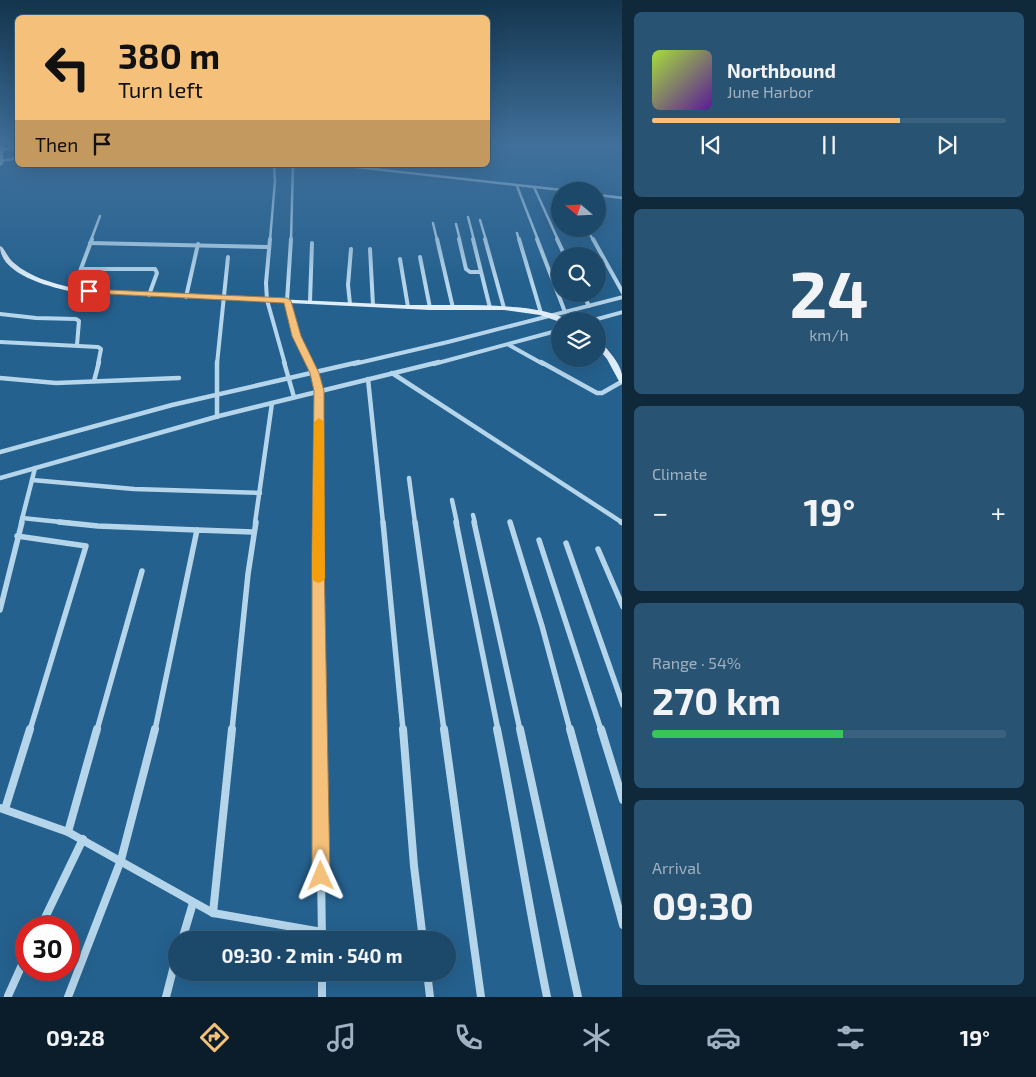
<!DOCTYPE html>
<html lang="en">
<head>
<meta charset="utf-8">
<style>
  :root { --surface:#1c496a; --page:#295372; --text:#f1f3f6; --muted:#a0b2c1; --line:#3a617e; --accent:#f5c079 }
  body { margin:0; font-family:"Exo 2",sans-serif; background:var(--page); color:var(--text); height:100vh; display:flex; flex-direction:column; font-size:19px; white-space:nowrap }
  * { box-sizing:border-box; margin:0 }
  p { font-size:16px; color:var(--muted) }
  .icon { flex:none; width:28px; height:28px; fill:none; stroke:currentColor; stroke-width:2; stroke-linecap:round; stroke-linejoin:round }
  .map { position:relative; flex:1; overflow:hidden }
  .details { display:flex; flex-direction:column; gap:12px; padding:12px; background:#0f283a; width:414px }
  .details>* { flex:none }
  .hud { position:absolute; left:15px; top:15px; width:475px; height:152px; border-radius:8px; box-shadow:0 5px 20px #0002,0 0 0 1px var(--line); background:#f5c079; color:#111; overflow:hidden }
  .needle { width:32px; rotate:289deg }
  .buttons { position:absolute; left:551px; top:182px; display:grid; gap:10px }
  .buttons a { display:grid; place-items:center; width:55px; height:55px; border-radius:50%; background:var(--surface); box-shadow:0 5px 20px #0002,0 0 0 1px var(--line); font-size:25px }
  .speed { position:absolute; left:15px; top:916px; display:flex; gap:10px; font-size:25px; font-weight:700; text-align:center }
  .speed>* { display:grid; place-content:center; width:65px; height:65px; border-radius:50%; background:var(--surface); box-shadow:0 5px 20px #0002,0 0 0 1px var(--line); line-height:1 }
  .speed .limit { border:8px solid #d22; background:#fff; color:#111 }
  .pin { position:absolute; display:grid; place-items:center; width:42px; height:42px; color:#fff; margin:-21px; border-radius:10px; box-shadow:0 2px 8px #0006 }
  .me { position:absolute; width:55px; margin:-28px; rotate:359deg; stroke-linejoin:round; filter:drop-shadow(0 0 4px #0008) }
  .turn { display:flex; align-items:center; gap:18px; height:105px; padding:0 20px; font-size:22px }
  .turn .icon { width:65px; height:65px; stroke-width:2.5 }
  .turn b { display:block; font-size:35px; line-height:42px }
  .then { display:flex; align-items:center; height:48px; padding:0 20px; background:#0003; gap:10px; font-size:19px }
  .big { font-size:38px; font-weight:700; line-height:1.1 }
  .details .widget { flex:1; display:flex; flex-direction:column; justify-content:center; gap:8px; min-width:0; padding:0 18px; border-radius:8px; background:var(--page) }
  .details .dial { align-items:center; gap:0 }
  .dial b { font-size:65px; line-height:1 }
  .song { display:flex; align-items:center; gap:15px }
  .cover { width:60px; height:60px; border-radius:8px; background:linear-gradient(135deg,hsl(80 70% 55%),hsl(270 70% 35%)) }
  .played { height:5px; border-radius:2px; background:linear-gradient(90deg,var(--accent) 70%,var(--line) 70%) }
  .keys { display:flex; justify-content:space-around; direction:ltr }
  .heat { display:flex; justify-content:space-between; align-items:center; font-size:28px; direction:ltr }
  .charge { height:8px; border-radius:4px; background:linear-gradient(90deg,#34c759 54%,var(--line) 0) }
  .trip { position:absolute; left:168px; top:931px; width:288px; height:50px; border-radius:25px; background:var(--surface); box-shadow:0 5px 20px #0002,0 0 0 1px var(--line); font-weight:700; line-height:50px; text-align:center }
  .tabs { display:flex; height:80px; justify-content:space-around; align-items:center; background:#0b1d2a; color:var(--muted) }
  .tabs .icon { width:35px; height:35px }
  .tabs .on { color:var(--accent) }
  .tabs b { font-size:22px; color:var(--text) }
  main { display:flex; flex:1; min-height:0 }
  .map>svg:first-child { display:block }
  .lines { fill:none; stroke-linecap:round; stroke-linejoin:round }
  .canal { fill:#1a4a6e; fill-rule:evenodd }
  .street-far4 { stroke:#b5d5eb; stroke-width:2.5 }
  .street-far3 { stroke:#b5d5eb; stroke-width:4 }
  .street-far2 { stroke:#b5d5eb; stroke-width:4.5 }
  .street-far1 { stroke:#b5d5eb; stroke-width:5.5 }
  .street { stroke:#b5d5eb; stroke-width:8 }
  .secondary { fill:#e0eef9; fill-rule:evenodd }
  .route { fill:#f5c079; stroke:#9f7d4f }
  .slow { fill:#f59e0b }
</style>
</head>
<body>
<main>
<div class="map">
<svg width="623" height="997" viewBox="0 0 623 997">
  <rect width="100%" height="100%" fill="#25618e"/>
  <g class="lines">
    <path class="canal" d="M 18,150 L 18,154 L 0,157 L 0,153 Z"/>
    <g class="street-far4">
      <path d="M 0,150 L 18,147"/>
      <path d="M 1,161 L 18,158"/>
      <path d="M 338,165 L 571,191"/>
      <path d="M 517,186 L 538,240"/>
      <path d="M 534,187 L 558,240"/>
      <path d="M 598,195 L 623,198"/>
      <path d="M 468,217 L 474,240"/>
      <path d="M 480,220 L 486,240"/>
      <path d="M 433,223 L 437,240"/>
      <path d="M 456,224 L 460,240"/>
      <path d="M 587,229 L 593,240"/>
      <path d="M 517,233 L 519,240"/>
      <path d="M 91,240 L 100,216"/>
      <path d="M 270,240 L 275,181 L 274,165"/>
      <path d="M 291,240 L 293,165"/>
    </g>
    <g class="street-far3">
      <path d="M 270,239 L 266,283 L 267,300 L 285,364"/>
      <path d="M 291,239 L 287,301 L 293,324 L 310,364"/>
      <path d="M 437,239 L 453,308"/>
      <path d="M 459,239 L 466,269 L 470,272 L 480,272"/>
      <path d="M 473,239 L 490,308"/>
      <path d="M 485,239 L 504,308"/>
      <path d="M 519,239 L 541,313"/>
      <path d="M 537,239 L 565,312"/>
      <path d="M 557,239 L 565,256"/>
      <path d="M 593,239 L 623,293"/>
      <path d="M 90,243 L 268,247"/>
      <path d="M 370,249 L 373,305"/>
      <path d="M 420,257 L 430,308"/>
      <path d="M 400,259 L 408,307"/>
      <path d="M 81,269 L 155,269 L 157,273 L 149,295"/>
      <path d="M 73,290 L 92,239"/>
      <path d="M 583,294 L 589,306"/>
      <path d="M 186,297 L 198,244"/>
      <path d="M 310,301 L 312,243"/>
      <path d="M 350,304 L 348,285 L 351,249"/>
      <path d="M 0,314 L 36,318 L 76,319 L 79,321 L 77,345"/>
      <path d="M 590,321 L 623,312"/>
      <path d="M 0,342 L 98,347 L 101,349 L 98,364"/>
      <path d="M 509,345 L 543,364"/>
      <path d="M 217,364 L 228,257"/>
      <path d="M 354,364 L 448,342 L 623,297"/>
      <path d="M 434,364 L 560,330"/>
    </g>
    <g class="street-far2">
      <path d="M 284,362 L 294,397"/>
      <path d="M 309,362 L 319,391 L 319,523"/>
      <path d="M 541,362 L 597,393 L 602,393 L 623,381"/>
      <path d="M 392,373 L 623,523"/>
      <path d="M 0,378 L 56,383 L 179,378"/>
      <path d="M 368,379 L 383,523"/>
      <path d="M 94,381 L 99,362"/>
      <path d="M 217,417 L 217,362"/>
      <path d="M 0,452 L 172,405 L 359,362"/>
      <path d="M 35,468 L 32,480 L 134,489 L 260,493"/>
      <path d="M 0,478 L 219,416 L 439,362"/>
      <path d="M 409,478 L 415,523"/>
      <path d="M 452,500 L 457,523"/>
      <path d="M 473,515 L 475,523"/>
      <path d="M 22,518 L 70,523"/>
      <path d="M 21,523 L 32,480"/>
      <path d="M 255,523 L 272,403"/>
    </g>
    <g class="street-far1">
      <path d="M 59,522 L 98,526 L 197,530"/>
      <path d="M 319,522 L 319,730"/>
      <path d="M 383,522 L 403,730"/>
      <path d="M 415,522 L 444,730"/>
      <path d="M 456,522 L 498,730"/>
      <path d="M 474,522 L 520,730"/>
      <path d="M 510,522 L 542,626 L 570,730"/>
      <path d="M 621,522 L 623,523"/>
      <path d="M 17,536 L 86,546 L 30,730"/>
      <path d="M 539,540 L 601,730"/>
      <path d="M 566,543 L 623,705"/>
      <path d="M 598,549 L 623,607"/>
      <path d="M 0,610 L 22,522"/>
      <path d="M 97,730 L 142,571"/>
      <path d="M 155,730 L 197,530 L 253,532"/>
      <path d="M 232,730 L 248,574 L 256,522"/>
    </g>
    <g class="street">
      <path d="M 232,729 L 213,913 L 322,932"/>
      <path d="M 319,729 L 322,940"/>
      <path d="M 403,729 L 414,866 L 423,940"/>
      <path d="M 444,729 L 481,997"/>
      <path d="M 497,729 C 515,818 529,908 547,997"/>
      <path d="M 520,729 L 578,997"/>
      <path d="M 570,729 L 623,925"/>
      <path d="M 601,729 L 623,800"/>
      <path d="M 0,808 L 68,832 L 213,913"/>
      <path d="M 5,809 L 30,729"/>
      <path d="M 68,832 L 97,729"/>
      <path d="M 40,928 L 83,839"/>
      <path d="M 182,940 L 193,903"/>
      <path d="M 322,972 L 322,997"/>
      <path d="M 427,972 L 430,997"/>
      <path d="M 8,996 L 26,956"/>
      <path d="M 68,997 L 121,860 L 155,729"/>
      <path d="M 166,997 L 176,958"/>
    </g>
    <g class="secondary">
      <path d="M 0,145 L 3,145 L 3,164 L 0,166 Z"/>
      <path d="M 0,246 L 2,247 C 6,252 9,259 14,263 C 30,277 52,283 73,288 C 183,295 293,300 404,305 C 442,306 540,300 569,321 L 560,322 L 540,315 L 504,310 L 430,310 L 73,292 C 51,287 0,275 0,246 Z"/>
      <path d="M 598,342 L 601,342 C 612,355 623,366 623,383 L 620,383 L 607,359 L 598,348 Z"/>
    </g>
  </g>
  <linearGradient id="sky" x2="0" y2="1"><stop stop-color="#14354e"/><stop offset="0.51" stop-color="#40709b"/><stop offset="1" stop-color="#40709b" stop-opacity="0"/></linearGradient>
  <rect width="623" height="284" fill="url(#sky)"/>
  <path class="route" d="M 86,289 L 287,298 L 291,301 L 301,336 L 319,373 L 324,391 L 324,555 L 330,876 L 328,882 L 321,885 L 315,882 L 312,876 L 312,555 L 314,391 L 310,373 L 292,336 L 284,303 L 89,293 L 85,291 Z"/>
  <path class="slow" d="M 319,418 L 324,422 L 325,578 L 323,581 L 318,583 L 314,581 L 312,578 L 314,422 Z"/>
</svg>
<div class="buttons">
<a><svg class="needle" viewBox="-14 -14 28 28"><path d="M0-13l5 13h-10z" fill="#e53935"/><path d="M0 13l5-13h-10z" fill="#a0b2c1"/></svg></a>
<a><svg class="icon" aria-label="search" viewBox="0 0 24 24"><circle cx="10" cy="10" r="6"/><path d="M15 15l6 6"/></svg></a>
<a><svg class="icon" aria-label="layers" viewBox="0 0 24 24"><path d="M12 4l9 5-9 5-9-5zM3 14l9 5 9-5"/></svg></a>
</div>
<div class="speed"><div class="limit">30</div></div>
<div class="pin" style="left:89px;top:291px;background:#d93025"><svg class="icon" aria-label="arrive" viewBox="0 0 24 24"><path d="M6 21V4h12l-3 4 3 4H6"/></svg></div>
<svg class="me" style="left:321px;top:876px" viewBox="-20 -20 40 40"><path d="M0-17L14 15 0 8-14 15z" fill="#f5c079" stroke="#fff" stroke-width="4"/></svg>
<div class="trip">09:30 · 2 min · 540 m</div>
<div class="hud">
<div class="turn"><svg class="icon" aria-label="left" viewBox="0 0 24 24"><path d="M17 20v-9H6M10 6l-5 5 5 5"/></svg><div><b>380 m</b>Turn left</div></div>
<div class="then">Then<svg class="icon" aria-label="arrive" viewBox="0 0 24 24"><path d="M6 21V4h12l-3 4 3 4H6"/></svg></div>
</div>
</div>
<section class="details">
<div class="widget">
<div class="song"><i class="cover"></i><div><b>Northbound</b><p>June Harbor</p></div></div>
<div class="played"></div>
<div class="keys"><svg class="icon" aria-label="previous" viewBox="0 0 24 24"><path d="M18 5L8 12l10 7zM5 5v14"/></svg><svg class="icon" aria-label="pause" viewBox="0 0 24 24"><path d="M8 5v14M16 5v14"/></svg><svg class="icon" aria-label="next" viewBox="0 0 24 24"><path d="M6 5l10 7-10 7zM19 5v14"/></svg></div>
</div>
<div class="widget dial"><b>24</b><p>km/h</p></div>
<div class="widget"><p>Climate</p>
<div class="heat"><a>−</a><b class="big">19°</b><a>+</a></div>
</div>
<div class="widget"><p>Range · 54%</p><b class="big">270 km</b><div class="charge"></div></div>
<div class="widget"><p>Arrival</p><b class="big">09:30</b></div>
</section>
</main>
<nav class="tabs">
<b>09:28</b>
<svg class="icon on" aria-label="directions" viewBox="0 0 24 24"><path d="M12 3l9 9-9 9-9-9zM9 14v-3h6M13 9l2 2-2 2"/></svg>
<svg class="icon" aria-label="music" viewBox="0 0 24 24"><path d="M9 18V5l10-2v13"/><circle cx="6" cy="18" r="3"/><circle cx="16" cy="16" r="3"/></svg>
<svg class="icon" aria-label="phone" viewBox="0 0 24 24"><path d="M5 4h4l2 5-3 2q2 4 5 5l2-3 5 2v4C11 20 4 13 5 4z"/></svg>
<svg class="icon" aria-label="climate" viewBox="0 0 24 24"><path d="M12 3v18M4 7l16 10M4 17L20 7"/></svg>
<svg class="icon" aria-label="car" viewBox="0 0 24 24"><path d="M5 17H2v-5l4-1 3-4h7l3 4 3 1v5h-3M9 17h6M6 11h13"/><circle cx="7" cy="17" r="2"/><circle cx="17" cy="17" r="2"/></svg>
<svg class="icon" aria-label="filters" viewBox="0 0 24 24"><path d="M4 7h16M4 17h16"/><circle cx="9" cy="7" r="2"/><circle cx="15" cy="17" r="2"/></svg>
<b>19°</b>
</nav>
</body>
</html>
